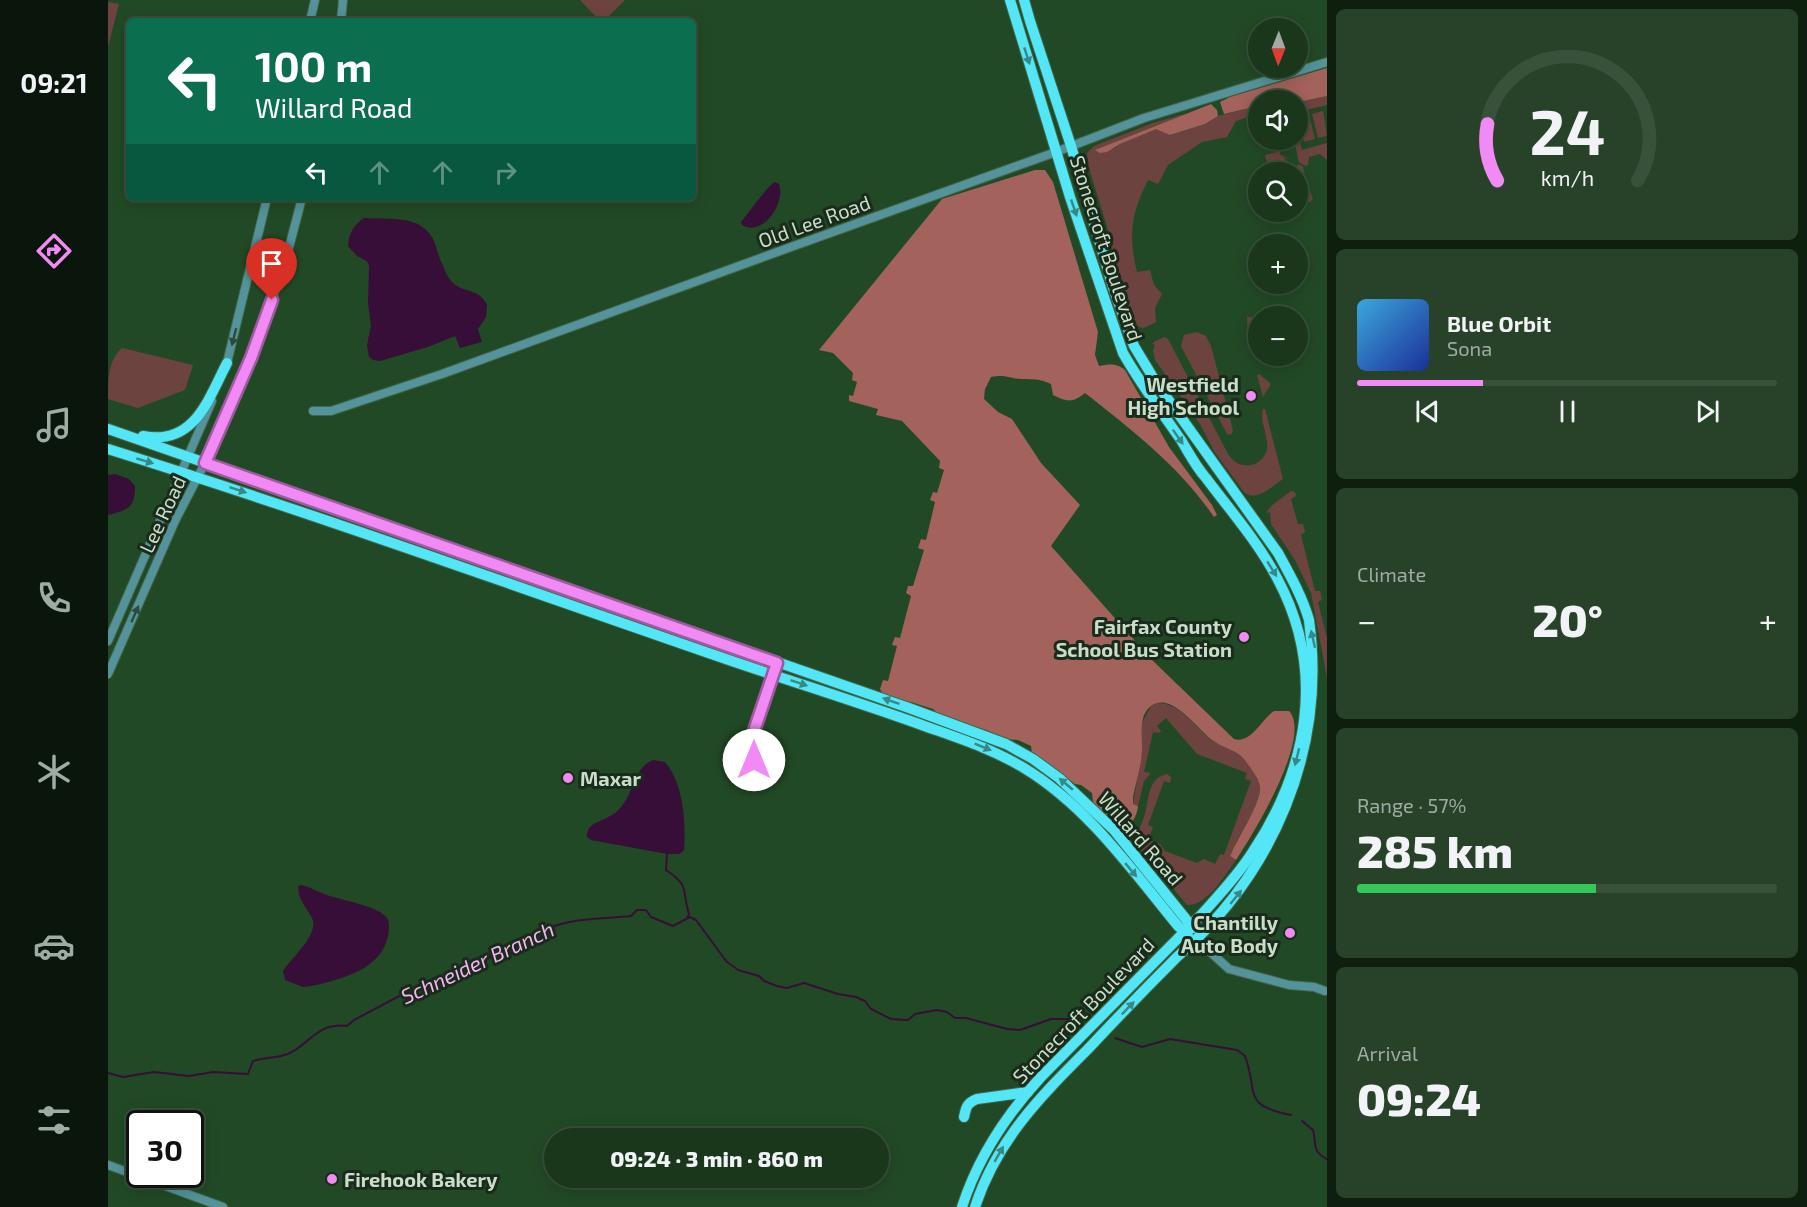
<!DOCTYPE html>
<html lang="en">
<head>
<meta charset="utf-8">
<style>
  :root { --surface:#1a371c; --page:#274229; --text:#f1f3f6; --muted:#9faca3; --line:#38513b; --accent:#f18af4 }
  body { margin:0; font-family:"Exo 2",sans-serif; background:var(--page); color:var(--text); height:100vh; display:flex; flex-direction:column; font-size:22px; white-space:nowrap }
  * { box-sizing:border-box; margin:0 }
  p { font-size:20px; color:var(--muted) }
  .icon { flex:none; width:33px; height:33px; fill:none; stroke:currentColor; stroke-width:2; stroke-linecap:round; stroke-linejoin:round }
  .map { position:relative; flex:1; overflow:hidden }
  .details { display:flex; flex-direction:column; gap:9px; padding:9px; background:#0e1e0f; width:480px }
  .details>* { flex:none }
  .top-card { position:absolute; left:18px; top:18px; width:570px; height:183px; border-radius:9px; box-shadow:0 3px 15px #0003,0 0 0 2px var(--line); background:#0b6e4f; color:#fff; overflow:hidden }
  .needle { width:39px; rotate:181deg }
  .fabs { position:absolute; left:1140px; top:18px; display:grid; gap:12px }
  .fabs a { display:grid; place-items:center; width:60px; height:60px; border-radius:50%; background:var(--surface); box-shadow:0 3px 15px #0003,0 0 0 2px var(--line); font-size:30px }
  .speed { position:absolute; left:18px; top:1110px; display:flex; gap:12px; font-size:30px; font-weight:700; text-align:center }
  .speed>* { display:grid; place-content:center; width:78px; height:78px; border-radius:50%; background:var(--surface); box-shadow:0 3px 15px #0003,0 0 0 2px var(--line); line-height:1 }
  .speed .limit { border:3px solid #111; border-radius:9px; background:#fff; color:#111 }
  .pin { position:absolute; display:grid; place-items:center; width:51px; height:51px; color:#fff; margin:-62px -26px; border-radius:50% 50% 50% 0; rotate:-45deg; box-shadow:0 0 6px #0007 }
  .pin .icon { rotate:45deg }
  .me { position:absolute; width:66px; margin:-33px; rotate:0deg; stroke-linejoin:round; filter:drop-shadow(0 0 4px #0008) }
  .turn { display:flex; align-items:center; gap:21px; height:126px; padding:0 30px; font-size:27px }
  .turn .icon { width:78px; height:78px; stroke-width:2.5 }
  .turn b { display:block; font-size:42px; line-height:51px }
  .lanes { display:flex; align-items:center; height:57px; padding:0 30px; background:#0003; justify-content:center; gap:30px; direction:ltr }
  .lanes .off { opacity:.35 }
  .big { font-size:45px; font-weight:800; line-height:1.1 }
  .details .card { flex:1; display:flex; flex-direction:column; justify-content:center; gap:9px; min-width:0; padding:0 21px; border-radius:9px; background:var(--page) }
  .details .dial { align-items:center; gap:0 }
  .dial svg { height:156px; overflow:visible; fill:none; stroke:var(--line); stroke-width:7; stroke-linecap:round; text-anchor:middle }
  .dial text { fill:var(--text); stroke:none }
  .song { display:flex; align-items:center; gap:18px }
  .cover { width:72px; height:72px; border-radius:9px; background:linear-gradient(135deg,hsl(200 70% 55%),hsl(230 70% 35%)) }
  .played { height:6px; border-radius:3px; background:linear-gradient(90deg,var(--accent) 30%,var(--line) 30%) }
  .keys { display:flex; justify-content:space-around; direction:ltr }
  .heat { display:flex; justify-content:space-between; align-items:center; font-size:33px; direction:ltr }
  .charge { height:9px; border-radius:4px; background:linear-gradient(90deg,#34c759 57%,var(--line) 0) }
  .trip { position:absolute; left:436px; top:1128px; width:345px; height:60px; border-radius:30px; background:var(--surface); box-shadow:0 3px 15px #0003,0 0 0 2px var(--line); font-weight:800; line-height:60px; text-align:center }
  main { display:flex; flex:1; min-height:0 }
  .menu { display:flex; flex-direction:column; width:108px; justify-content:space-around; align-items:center; background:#0a160b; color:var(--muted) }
  .menu .icon { width:42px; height:42px }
  .menu .current { color:var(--accent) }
  .menu b { font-size:27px; color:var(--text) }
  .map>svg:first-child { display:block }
  .green { fill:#6d433f }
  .forest { fill:#a3625b }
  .water { fill:#360e37 }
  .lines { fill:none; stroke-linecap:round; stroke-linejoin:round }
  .stream { stroke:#360e37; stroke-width:2 }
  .minor-casing { stroke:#436747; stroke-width:10 }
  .major-casing { stroke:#436747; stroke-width:12 }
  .minor { stroke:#54939b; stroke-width:8 }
  .major { stroke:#53e6f7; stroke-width:10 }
  .oneway { fill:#368889 }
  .oneway2 { fill:#2b4a41 }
  .route-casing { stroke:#9d5a9f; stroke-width:15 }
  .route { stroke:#f18af4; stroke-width:10 }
  .poi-dot { fill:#f18af4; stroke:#1a2b1b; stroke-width:2 }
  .labels { text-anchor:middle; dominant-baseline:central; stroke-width:6; stroke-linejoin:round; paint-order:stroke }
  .street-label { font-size:20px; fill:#c9dec9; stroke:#1a2b1b }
  .poi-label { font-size:20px; font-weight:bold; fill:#c9dec9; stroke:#1a2b1b; text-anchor:end }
  .water-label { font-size:21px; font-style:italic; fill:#f6b3f6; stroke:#1a2b1b }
</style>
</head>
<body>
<main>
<nav class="menu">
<b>09:21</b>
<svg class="icon current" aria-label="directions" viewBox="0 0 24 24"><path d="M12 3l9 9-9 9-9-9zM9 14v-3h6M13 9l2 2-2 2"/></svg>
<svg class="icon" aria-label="music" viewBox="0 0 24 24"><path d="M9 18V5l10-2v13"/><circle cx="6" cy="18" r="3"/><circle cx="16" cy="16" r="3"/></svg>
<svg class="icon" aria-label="phone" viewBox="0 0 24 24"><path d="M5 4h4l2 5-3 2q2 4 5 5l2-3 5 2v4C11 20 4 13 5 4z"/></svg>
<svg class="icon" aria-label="climate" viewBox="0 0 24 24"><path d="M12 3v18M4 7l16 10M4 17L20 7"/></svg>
<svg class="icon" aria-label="car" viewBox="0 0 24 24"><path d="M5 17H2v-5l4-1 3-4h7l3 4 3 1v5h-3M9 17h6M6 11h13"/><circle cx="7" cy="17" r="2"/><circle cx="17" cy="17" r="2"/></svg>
<svg class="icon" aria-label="filters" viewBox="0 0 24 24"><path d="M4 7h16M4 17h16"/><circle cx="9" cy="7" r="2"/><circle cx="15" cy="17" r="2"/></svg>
</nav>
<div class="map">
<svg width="1219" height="1207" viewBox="0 0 1219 1207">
  <rect width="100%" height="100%" fill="#224926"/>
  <g class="green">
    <path d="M 472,0 L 517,0 L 496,21 L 492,21 Z"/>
    <path d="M 0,2 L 11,4 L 0,47 Z"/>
    <path d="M 1219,96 L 1219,105 L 1190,112 L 1190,102 Z"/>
    <path d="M 1150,106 L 1150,114 L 1128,121 L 1119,137 L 1094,142 L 1060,165 L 1050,184 L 1040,180 C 1023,214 1020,235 1029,272 L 1042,270 L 1046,285 L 1054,294 L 1047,308 L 1048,322 L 1036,328 L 1031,327 L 1025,322 L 1008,271 L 1002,236 L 980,165 L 979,153 L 986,146 L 1045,123 L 1080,113 L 988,150 L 1007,148 L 1012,144 L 1048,128 L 1063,135 L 1097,124 L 1110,116 Z"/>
    <path d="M 1215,111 L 1219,136 L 1210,138 L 1204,114 Z"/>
    <path d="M 1201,115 L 1207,139 L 1196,142 L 1190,118 Z"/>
    <path d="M 1190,135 L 1194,150 L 1219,143 L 1219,160 L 1212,154 L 1201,157 L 1200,165 L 1197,166 L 1191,162 L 1186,140 L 1190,140 Z"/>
    <path d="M 1172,151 L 1172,154 L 1183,161 L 1177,156 L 1176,158 L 1187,168 L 1191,164 L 1195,167 L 1197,176 L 1182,168 L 1169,168 L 1169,165 L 1159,162 L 1157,155 Z"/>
    <path d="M 1190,174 L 1198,179 L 1205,199 L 1201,203 L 1199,195 L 1197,196 L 1194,188 L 1190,187 Z"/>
    <path d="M 1139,317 L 1146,317 L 1150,338 L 1140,339 Z"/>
    <path d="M 1089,332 L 1098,336 L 1103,346 L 1125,430 L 1123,435 L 1119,434 L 1073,346 L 1076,335 Z"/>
    <path d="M 1057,337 L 1060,339 L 1120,454 C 1124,459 1128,464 1135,465 C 1140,466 1145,465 1149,463 C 1171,449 1150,427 1155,409 L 1157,409 L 1175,479 C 1164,486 1148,503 1136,492 L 1106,451 L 1092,424 L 1047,360 L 1045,351 L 1047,345 L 1044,344 L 1047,341 Z"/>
    <path d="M 14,348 L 85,365 L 77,390 L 30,408 L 0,399 C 0,381 0,360 14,348 Z"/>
    <path d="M 1151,374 L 1163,384 L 1155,397 L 1149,375 Z"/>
    <path d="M 1183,491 L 1187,492 L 1188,496 L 1183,499 L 1190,524 L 1195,524 L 1197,532 L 1193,535 L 1207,591 L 1212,591 L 1214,600 L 1210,602 L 1219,638 L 1219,678 L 1203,593 L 1187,560 L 1163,524 L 1162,512 L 1158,513 L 1163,506 Z"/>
    <path d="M 1049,703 C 1074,703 1087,728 1105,741 C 1114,747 1127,750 1134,757 C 1140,763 1152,780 1152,789 C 1152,805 1128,839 1122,856 L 1128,860 C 1117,875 1099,906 1079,905 L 1026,842 C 1029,833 1034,824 1037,814 C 1041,798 1040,778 1059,774 L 1063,777 L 1062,783 L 1056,781 L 1040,825 L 1045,827 L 1040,840 L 1052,844 L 1057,851 L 1089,863 L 1096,859 L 1107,864 L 1112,854 L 1116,855 L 1143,781 L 1137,779 L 1139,773 L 1089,754 L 1058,718 L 1049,726 L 1053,731 L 1051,733 L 1045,732 L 1036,772 L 1043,773 L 1036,781 L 1030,806 L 1025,804 L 1034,752 L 1032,732 L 1034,723 L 1043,706 Z"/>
  </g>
  <g class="forest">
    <path d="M 1219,68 L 1219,96 L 1190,102 L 1190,100 L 1150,100 L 1150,106 L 1116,114 L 1112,102 L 1122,97 Z"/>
    <path d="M 1103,104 L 1109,110 L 1110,116 L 1097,124 L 1062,135 L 1048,129 L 1012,144 L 999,152 L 992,153 L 987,150 Z"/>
    <path d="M 927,170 L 937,170 L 945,182 L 990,332 L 987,355 L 991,366 C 1001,364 1009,363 1017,370 L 1061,447 L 1104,505 L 1109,515 L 1106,517 C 1072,467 1024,430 977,393 C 965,403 959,402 945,395 L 943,384 C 930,378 927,380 913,379 C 900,378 897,374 883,377 L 877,389 L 876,399 L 890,412 L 904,419 L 933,463 L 972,505 L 943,546 L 1043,659 L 1126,739 C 1143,744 1153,720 1166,711 L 1181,711 C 1205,736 1145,835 1128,860 L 1122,856 C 1129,839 1151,806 1152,790 C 1153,780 1141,766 1135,758 C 1128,750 1113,747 1104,740 C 1090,729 1068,698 1049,703 C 1028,710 1035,737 1034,752 C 1033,767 1028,782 1025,797 L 1025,804 L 1030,806 C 1029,815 1026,820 1020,827 L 1011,828 L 985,802 L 984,793 L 973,785 L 967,784 L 924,753 L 923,746 L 910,740 L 897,739 L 878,730 L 831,715 L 825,709 L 803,702 L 794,702 L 775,694 L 772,689 L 775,680 L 780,681 L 789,646 L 784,645 L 787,637 L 792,638 L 803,596 L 798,593 L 800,586 L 805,586 L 816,550 L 810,548 L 813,539 L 818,540 L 827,502 L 822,500 L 825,492 L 829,493 L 836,470 L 831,468 L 832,461 L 794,421 L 768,415 L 770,409 L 741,401 L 741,395 L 745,396 L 749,382 L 744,380 L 745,373 L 725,353 L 711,350 L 834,199 Z"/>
  </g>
  <g class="water">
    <path d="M 667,182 L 671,184 C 678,202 655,238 634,225 L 633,222 C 639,215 661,184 667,182 Z"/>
    <path d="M 256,218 C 280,220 310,214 324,237 C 328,244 329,252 332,259 C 336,267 339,278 345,283 C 357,294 370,287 379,305 L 378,317 L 370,329 L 374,342 L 352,348 L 347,336 L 320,347 L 272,361 L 265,360 L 261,357 L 259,345 L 263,326 L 260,303 L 261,266 L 259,261 L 249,256 L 240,246 C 241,234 245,225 256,218 Z"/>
    <path d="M 7,474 L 21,479 L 27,486 C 27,508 20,510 0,515 L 0,475 Z"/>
    <path d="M 545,760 L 557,762 C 576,784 578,823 576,851 L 571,854 L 559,854 L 483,840 L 479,837 C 478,823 493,822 502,816 C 507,814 510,810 513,807 C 526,793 526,767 545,760 Z"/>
    <path d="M 194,885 C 202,887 210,892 219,895 C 233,900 270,906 279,918 C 282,923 281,930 280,936 C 273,970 233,979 204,986 L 195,987 L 177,980 L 175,971 C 184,957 212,934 204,918 C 198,907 190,899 190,886 Z"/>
  </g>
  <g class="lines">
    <g class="stream">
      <path d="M 559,854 L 558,870 C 583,887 573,889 581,914 L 579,918"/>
      <path d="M 1007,1038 L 1034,1047 L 1062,1039 L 1129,1050 L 1137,1056 C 1151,1094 1133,1105 1183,1115"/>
      <path d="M 0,1073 L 15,1077 L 46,1072 L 81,1076 L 105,1072 L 140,1074 L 145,1061 C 155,1058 164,1058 173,1056 C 200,1050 205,1022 239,1026 L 246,1020 L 314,984 L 368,964 L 403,948 L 413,941 L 428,940 L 433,937 L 436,930 C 464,917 494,919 523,916 L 529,910 L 538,910 L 543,917 L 565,926 L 582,917 L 588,920 L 618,961 L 630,970 L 651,976 L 656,981 L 669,986 L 679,988 L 696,983 L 730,994 L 748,997 L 757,1001 L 763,1009 L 783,1019 L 800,1020 L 807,1014 L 829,1010 L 839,1012 L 847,1018 L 858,1018 L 899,1029 L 912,1030 L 943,1019 L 967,1019"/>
      <path d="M 1194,1121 L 1205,1130 C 1209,1144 1203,1151 1219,1159"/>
    </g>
    <g class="minor-casing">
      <g id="minor">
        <path d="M 202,21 L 207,0"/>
        <path d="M 233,21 L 235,0"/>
        <path d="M 118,367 L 159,198"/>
        <path d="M 205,411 L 223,411 L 334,374 L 683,247 L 948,152 L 1036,118 L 1219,62"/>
        <path d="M 0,641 L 104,401"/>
        <path d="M 0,674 L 67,521 L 97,463 L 143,358 L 178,259 L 194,198"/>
        <path d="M 650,767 L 644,750 L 645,734 L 669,663"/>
        <path d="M 1089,940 L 1121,969 L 1181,985 L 1206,987 L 1217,991"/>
        <path d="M 0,1165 L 115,1207"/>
      </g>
    </g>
    <g class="major-casing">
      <g id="major">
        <path d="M 0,429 L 801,708 L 898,744 L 925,759 L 951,778 L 1006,830 L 1085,928"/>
        <path d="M 35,436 C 86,446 100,400 119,363"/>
        <path d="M 0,449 C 208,514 412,588 618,659 C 682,681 747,701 811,724 C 847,737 883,748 916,768 C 979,806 1024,870 1070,926 L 1080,935"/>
        <path d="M 856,1117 C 858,1107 859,1103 869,1099 L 920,1092"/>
        <path d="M 854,1207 C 870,1157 898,1115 933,1077 L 1095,913 C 1112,894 1130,875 1144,853 C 1200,769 1219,671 1169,578 C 1150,542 1122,510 1098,478 C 1088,467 1081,453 1073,440 C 1053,411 1032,383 1015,353 L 962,197 L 902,0"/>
        <path d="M 867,1207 C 889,1140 932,1097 980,1049 C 1009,1018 1039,987 1069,957 C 1165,874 1219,750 1201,620 C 1194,596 1182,575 1170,553 L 1049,384 L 1026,346 L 1005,287 L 963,146 L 922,21 L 916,0"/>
      </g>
    </g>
    <use href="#minor" class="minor"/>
    <use href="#major" class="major"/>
  </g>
  <defs><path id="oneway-solid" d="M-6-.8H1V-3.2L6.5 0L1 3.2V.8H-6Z" transform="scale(1.5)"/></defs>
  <g class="oneway">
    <use href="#oneway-solid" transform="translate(919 56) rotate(72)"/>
    <use href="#oneway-solid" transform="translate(966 208) rotate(71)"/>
    <use href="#oneway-solid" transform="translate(1070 437) rotate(55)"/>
    <use href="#oneway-solid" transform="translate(37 461) rotate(17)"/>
    <use href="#oneway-solid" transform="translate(130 490) rotate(18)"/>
    <use href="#oneway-solid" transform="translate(1164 569) rotate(58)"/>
    <use href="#oneway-solid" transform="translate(1205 639) rotate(-103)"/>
    <use href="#oneway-solid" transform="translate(691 683) rotate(18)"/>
    <use href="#oneway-solid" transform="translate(783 701) rotate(-161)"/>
    <use href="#oneway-solid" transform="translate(875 747) rotate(22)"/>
    <use href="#oneway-solid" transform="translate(1189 757) rotate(104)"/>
    <use href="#oneway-solid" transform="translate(958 784) rotate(-140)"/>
    <use href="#oneway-solid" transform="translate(1023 870) rotate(50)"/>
    <use href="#oneway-solid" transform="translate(1128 897) rotate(-51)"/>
    <use href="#oneway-solid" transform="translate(1020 1008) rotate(-46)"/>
    <use href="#oneway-solid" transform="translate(891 1154) rotate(-60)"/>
  </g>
  <g class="oneway2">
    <use href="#oneway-solid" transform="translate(126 337) rotate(104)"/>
    <use href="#oneway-solid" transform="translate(27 614) rotate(-66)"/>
  </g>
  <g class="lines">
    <g class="route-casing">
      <path id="route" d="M 164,300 L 143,358 L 97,463 L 669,663 L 645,734 L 644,745 L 646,760"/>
    </g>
    <use href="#route" class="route"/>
  </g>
  <g class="poi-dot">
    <circle cx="1143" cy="396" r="6"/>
    <circle cx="1136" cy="637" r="6"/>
    <circle cx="460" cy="778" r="6"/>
    <circle cx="1182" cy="933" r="6"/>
    <circle cx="224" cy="1179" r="6"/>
  </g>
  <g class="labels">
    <g class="street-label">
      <text transform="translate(706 221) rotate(-20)">Old Lee Road</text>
      <text transform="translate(999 248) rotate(72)">Stonecroft Boulevard</text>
      <text transform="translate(54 514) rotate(-65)">Lee Road</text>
      <text transform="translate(1033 838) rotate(49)">Willard Road</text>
      <text transform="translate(975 1010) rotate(-46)">Stonecroft Boulevard</text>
    </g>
    <g class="poi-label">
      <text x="1131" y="384">Westfield<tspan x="1131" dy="23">High School</tspan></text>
      <text x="1124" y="626">Fairfax County<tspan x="1124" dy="23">School Bus Station</tspan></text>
      <text x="472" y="778" text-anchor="start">Maxar</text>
      <text x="1170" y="922">Chantilly<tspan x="1170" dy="23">Auto Body</tspan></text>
      <text x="236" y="1179" text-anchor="start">Firehook Bakery</text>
    </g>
    <g class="water-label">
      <text transform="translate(369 962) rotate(-25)">Schneider Branch</text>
    </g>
  </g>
</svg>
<div class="fabs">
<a><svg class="needle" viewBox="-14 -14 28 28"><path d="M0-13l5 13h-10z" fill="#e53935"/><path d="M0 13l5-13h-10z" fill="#9faca3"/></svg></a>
<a><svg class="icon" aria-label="sound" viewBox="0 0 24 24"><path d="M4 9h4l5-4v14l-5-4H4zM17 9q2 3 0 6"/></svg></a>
<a><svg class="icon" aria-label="search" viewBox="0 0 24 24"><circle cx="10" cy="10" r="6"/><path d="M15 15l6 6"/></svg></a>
<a>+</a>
<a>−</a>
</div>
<div class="speed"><div class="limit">30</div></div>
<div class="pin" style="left:164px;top:300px;background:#d93025"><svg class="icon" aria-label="arrive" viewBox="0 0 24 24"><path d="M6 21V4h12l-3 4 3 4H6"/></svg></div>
<svg class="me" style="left:646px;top:760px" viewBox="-20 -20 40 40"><circle r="19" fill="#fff"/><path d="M0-13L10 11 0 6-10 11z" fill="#f18af4"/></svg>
<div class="trip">09:24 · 3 min · 860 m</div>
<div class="top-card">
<div class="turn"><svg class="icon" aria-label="left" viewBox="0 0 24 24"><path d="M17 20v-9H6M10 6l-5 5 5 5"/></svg><div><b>100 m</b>Willard Road</div></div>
<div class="lanes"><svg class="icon" aria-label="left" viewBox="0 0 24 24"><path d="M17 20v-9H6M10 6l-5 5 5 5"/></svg><svg class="icon off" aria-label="ahead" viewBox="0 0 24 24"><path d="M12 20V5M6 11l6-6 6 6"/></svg><svg class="icon off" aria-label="ahead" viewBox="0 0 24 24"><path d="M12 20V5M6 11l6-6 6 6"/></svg><svg class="icon off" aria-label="right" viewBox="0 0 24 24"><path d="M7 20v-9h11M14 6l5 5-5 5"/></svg></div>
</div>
</div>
<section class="details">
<div class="card dial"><svg viewBox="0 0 100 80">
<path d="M14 69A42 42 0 1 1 86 69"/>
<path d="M14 69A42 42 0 0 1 9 40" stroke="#f18af4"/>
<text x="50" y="56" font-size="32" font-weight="700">24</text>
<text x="50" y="72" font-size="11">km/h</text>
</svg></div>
<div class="card">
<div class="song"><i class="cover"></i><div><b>Blue Orbit</b><p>Sona</p></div></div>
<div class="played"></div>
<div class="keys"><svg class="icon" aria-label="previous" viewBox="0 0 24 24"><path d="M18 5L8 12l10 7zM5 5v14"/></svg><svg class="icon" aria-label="pause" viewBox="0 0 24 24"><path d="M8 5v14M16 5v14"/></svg><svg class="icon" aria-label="next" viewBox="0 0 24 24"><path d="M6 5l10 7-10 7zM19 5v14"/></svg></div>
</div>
<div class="card"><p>Climate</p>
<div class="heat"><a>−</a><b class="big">20°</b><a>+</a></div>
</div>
<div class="card"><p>Range · 57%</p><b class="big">285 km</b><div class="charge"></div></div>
<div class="card"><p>Arrival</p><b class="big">09:24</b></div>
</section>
</main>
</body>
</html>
